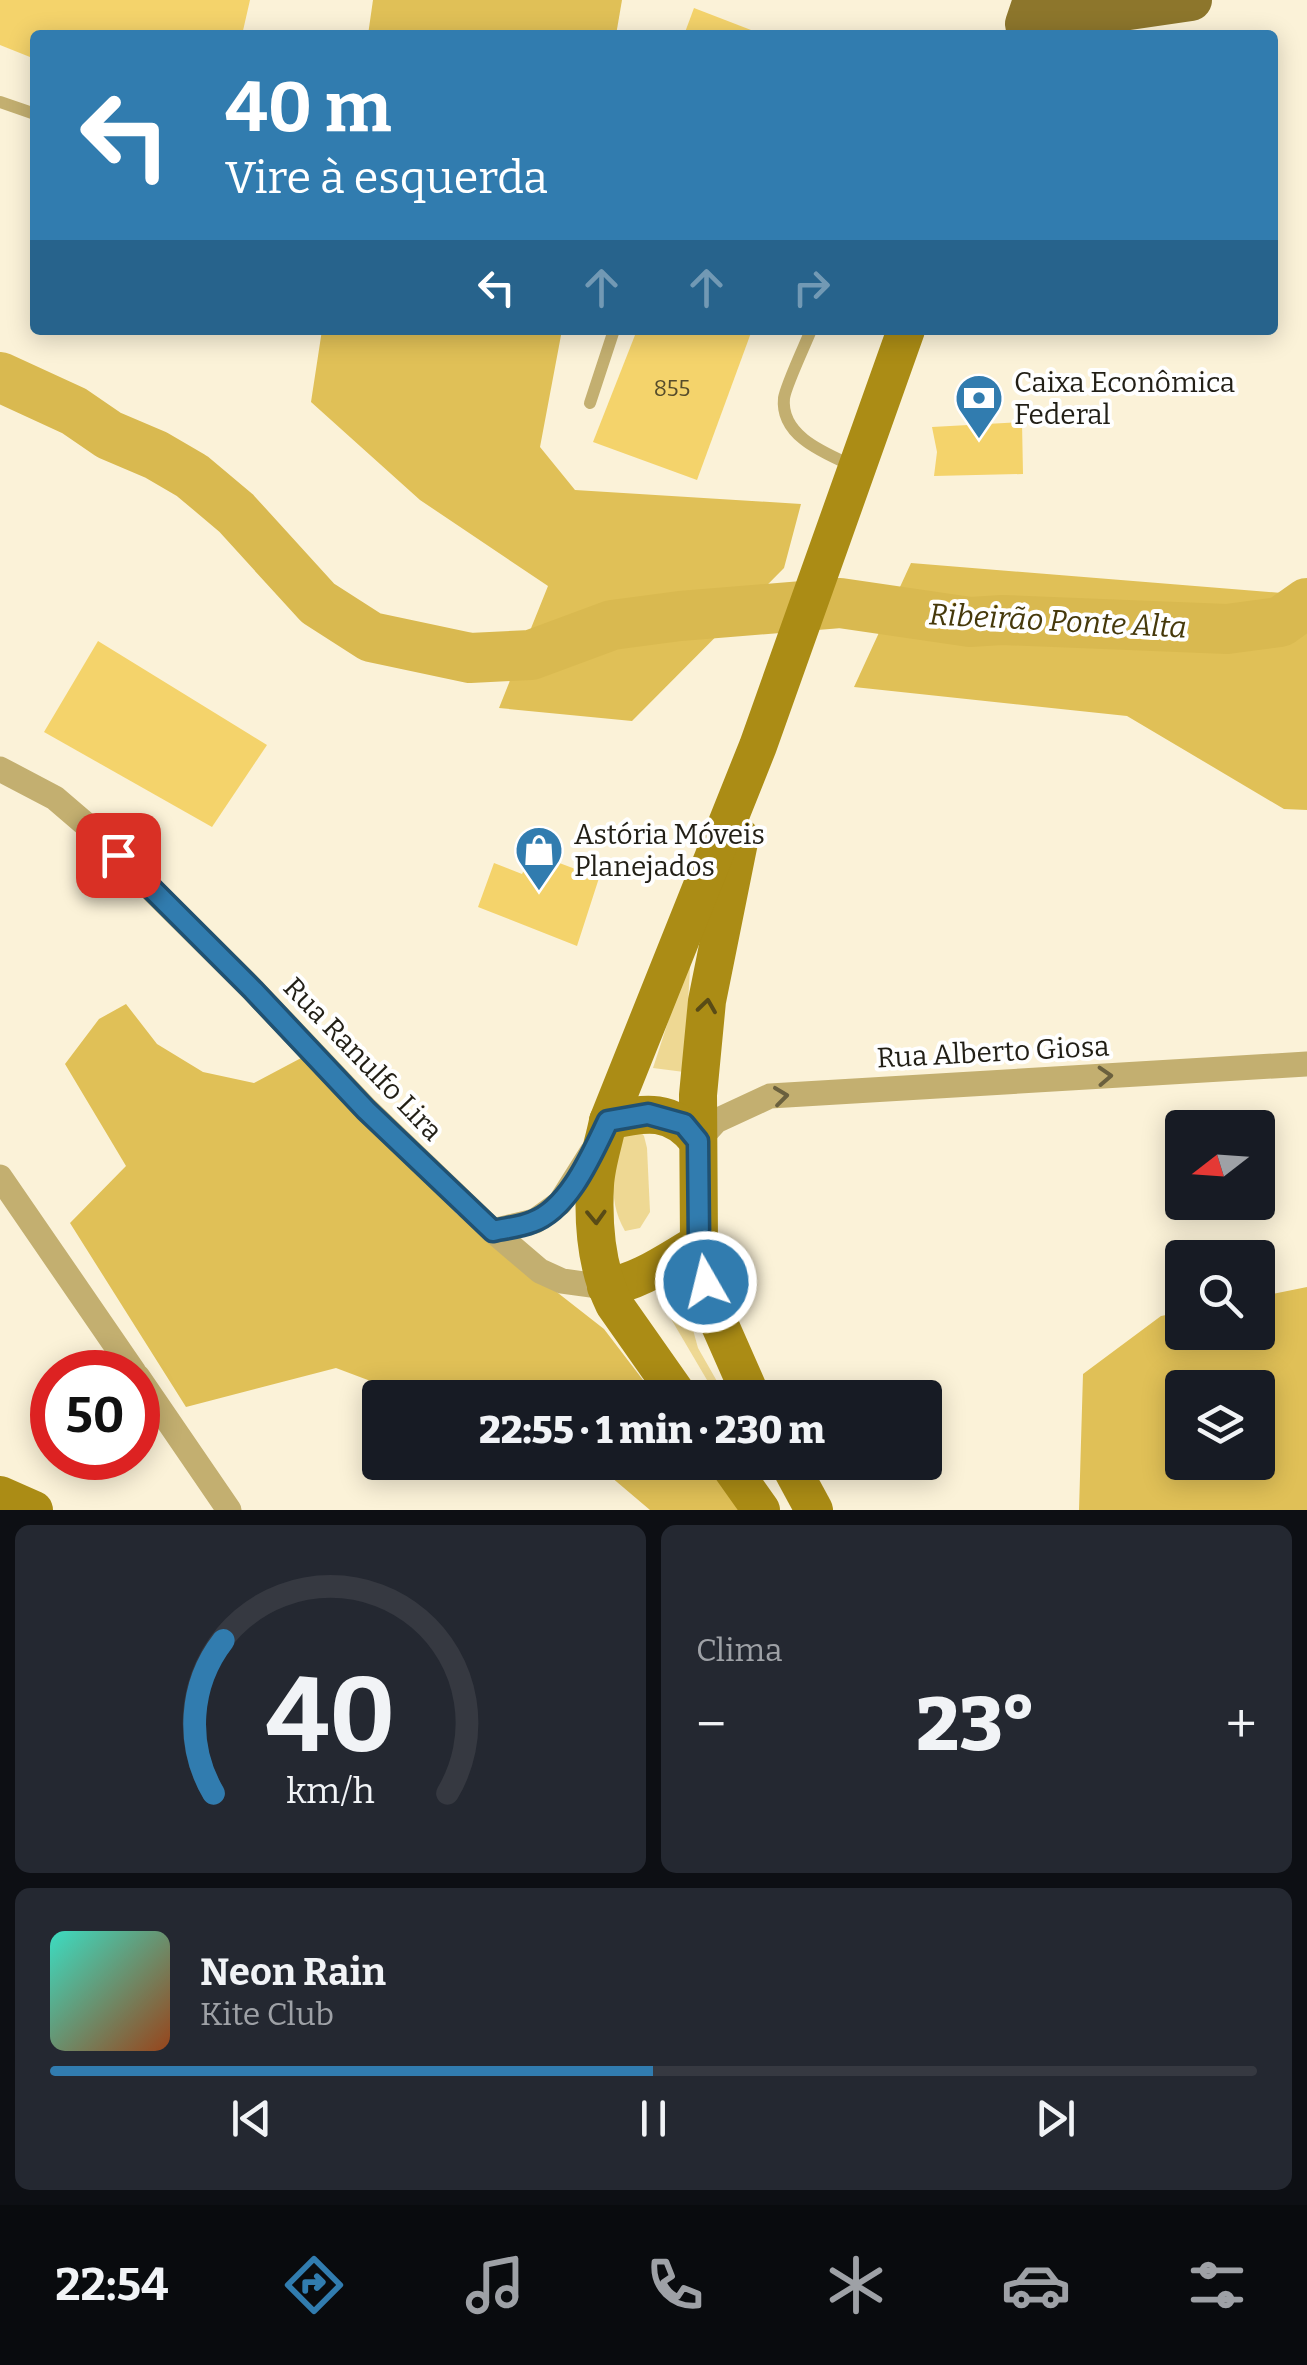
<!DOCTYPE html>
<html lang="pt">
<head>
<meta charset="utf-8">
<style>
  :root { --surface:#171b24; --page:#242831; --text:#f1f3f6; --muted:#9ea1a6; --line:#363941; --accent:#317caf }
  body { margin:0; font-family:Bitter,serif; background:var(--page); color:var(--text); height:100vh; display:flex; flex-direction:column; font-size:38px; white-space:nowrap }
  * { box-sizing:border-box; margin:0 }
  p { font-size:32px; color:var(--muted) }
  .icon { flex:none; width:55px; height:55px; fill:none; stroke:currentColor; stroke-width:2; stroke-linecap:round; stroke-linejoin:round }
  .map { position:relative; height:1510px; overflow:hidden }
  .drawer { display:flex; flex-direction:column; gap:15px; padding:15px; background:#0d0f14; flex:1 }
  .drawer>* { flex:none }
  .hud { position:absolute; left:30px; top:30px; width:1248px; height:305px; border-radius:10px; box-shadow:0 5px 25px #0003; background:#317caf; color:#fff; overflow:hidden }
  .needle { width:65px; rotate:253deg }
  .fabs { position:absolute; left:1165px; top:1110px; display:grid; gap:20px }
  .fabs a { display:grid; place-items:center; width:110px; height:110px; border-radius:10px; background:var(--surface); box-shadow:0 5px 25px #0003; font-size:50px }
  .speed { position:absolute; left:30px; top:1350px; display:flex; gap:20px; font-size:50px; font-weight:700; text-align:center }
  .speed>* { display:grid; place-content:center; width:130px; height:130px; border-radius:50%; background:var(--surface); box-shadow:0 5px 25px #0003; line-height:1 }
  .speed .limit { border:15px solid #d22; background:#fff; color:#111 }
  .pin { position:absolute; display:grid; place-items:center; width:85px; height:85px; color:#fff; margin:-42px; border-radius:20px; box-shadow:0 5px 15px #0006 }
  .me { position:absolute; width:110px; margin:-55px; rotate:352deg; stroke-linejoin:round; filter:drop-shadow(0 0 8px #0008) }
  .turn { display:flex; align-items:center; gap:35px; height:210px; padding:0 30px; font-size:45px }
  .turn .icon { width:130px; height:130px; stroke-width:2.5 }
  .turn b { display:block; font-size:70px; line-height:85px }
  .lanes { display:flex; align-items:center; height:95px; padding:0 30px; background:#0003; justify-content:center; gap:50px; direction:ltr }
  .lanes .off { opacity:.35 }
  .big { font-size:75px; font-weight:800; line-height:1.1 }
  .drawer .tile { flex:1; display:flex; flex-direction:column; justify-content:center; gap:15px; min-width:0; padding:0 35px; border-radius:15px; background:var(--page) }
  .drawer .dial { align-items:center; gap:0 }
  .dial svg { height:260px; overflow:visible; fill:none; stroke:var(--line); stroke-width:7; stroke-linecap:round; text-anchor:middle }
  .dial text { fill:var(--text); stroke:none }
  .song { display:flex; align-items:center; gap:30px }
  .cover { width:120px; height:120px; border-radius:15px; background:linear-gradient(135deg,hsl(170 70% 55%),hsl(20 70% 35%)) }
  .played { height:10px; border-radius:5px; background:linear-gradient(90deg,var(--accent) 50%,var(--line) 50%) }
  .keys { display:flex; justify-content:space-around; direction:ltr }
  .heat { display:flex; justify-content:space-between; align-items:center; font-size:55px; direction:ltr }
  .drawer .tiles { flex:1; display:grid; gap:15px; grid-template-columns:1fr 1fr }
  .tile:last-child { grid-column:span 2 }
  .trip { position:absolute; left:362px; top:1380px; width:580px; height:100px; border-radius:10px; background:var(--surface); box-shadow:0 5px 25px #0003; font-weight:800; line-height:100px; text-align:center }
  .dock { display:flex; height:160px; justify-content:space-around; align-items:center; background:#090b0e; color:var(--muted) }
  .dock .icon { width:70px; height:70px }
  .dock .on { color:var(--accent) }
  .dock b { font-size:45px; color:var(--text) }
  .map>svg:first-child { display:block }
  .green { fill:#eed893 }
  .forest { fill:#e0c057; fill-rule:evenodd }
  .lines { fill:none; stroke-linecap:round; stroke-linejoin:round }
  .river { stroke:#d9b950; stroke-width:50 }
  .building { fill:#f4d36b }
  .lane { stroke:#c3af70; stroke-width:12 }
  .street { stroke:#c3af70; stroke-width:25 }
  .secondary { stroke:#ab8c15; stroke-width:38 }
  .primary { stroke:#8d762c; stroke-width:42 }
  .oneway { stroke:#594b16 }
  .oneway2 { stroke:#6a603e }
  .route-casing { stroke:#205172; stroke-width:25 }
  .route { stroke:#317caf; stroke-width:18 }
  .labels { text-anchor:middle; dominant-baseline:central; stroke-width:8; stroke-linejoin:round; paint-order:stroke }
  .number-label { font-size:22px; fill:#564c2b }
  .poi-label { font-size:28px; fill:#221f16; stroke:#fff; text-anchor:start }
  .street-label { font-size:28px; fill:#221f16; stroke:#fff }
  .water-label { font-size:30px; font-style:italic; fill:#46390b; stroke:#fff }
</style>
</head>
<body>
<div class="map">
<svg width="1307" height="1510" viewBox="0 0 1307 1510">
  <rect width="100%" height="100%" fill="#fbf2d8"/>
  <g class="green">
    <path d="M 691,951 L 684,1072 L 653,1068 Z"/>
    <path d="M 634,1123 L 644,1136 L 647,1148 L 650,1212 L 640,1228 L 625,1231 C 605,1197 615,1161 625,1125 Z"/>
    <path d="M 686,1287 L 689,1315 L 698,1348 L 726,1397 L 717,1397 L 657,1295 Z"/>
  </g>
  <g class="forest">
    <path d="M 373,0 L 622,0 L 616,35 L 368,35 Z"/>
    <path d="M 322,330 L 562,330 L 540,447 L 575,490 L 801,504 L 784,568 L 632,721 L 499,708 L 548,586 L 420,500 L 311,402 Z"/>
    <path d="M 911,563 L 1294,594 L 1307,589 L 1307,810 L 1284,809 L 1127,716 L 854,687 Z"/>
    <path d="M 126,1004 L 157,1044 L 203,1072 L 254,1083 L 303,1057 L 457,1214 L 604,1329 L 656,1397 L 413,1397 L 336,1368 L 186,1407 L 70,1223 L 126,1166 L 65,1064 L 99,1019 Z"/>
    <path d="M 1307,1287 L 1307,1510 L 1079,1510 L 1083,1374 L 1161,1316 L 1182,1312 L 1182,1332 L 1258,1332 L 1258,1297 ZM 1182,1388 L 1258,1388 L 1258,1462 L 1182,1462 Z"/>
    <path d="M 583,1463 L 705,1463 L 741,1510 L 650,1510 L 604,1471 Z"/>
  </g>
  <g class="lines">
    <path class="river" d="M 0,377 L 74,411 L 109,435 L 156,455 L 192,476 L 236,513 L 318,603 L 371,637 L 470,658 L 531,655 L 612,625 L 680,616 L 840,603 L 970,622 L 1002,620 L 1227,629 L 1280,622 L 1307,603"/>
  </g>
  <g class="building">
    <path d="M 0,0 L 250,0 L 242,35 L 35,35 L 35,59 L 0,45 Z"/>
    <path d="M 694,8 L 764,35 L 684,35 Z"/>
    <path d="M 637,330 L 752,330 L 697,480 L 593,442 Z"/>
    <path d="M 1022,422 L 1023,474 L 934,476 L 937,452 L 932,427 Z"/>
    <path d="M 98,641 L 267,745 L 212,827 L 44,732 Z"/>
    <path d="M 533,853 L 599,878 L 577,946 L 478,907 L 494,863 L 522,874 Z"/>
  </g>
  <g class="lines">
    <g class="lane">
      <path d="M 0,102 L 35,114"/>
      <path d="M 811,330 C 805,345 786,385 784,398 C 780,437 827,454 855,467"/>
      <path d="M 590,403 L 614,330"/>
    </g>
    <g class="street">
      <path d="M 0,769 L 55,798 L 90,828 L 253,990 L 366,1109 L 493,1231 L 540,1271 L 562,1281 L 606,1287"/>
      <path d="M 698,1141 L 716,1121 L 770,1096 L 1307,1064"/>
      <path d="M 0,1177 L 134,1372"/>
      <path d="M 493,1231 L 535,1221 L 560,1203 L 592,1152"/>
      <path d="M 138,1377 L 229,1510"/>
    </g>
    <g class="secondary">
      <path d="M 740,837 L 707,1001 L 698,1095 L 699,1243 L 705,1282 L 715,1314 L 752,1398"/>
      <path d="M 608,1121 C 646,1112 672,1108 698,1141"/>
      <path d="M 606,1287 C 640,1282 669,1260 699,1243"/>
      <path d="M 680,1398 L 614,1304 C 597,1269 593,1224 595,1185 C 596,1164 604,1142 608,1121 L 758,746 L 906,330"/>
      <path d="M 727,1462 L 761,1510"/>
      <path d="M 788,1462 L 814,1510"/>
      <path d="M 0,1495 L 34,1510"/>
    </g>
    <path class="primary" d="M 1034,0 L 1026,24 L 1191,0"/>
  </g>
  <defs><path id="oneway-chevron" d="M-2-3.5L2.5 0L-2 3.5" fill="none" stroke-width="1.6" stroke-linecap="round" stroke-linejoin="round" transform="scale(2.5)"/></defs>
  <g class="oneway">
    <use href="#oneway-chevron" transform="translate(707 1006) rotate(-82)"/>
    <use href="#oneway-chevron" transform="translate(596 1217) rotate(88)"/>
  </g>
  <g class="oneway2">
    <use href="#oneway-chevron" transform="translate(1105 1076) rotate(-3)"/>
    <use href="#oneway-chevron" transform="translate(781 1096) rotate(-7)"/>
  </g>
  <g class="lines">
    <g class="route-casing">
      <path id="route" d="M 118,855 L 253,990 L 366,1110 L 493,1231 C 506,1228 520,1227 532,1222 C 569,1209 592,1154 608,1121 L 648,1114 L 684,1124 L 698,1141 L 699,1243 L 706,1282"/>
    </g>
    <use href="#route" class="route"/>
  </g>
  <defs>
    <g id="bank-pin" transform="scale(2.5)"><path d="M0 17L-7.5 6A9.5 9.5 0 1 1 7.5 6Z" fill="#317caf" stroke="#fff"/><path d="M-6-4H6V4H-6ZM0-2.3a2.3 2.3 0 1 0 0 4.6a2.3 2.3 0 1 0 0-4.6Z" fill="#fff"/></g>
    <g id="shop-pin" transform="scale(2.5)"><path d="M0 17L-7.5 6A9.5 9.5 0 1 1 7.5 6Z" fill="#317caf" stroke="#fff"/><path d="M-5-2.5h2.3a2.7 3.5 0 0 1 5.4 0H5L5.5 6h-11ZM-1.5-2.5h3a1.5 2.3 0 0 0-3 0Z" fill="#fff"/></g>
  </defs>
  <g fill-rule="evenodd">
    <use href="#bank-pin" x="979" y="398"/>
    <use href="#shop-pin" x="539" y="850"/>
  </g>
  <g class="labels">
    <g class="number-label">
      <text x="672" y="388">855</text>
    </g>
    <g class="poi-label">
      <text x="1014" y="382">Caixa Econômica<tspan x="1014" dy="32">Federal</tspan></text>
      <text x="574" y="834">Astória Móveis<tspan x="574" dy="32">Planejados</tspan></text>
    </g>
    <g class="street-label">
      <text transform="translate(993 1052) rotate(-3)">Rua Alberto Giosa</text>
      <text transform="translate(363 1059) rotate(46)">Rua Ranulfo Lira</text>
    </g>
    <g class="water-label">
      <text transform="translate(1058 621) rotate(3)">Ribeirão Ponte Alta</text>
    </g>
  </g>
</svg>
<div class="fabs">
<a><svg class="needle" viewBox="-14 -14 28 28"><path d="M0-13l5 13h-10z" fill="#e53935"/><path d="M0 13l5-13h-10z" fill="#9ea1a6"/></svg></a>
<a><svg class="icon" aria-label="search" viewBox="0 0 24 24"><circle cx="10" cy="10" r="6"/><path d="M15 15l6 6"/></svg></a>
<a><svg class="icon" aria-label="layers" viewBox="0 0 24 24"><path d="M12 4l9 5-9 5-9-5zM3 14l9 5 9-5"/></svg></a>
</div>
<div class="speed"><div class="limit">50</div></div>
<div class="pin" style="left:118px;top:855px;background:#d93025"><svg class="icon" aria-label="arrive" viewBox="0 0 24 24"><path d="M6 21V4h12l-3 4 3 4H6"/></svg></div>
<svg class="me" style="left:706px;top:1282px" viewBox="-20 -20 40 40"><circle r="17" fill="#317caf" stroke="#fff" stroke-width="3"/><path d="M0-11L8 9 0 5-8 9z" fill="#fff"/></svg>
<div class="trip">22:55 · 1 min · 230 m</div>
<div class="hud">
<div class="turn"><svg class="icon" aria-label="left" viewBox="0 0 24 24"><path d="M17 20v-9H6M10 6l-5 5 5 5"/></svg><div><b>40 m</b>Vire à esquerda</div></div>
<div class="lanes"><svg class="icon" aria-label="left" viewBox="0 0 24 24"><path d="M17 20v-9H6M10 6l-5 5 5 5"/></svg><svg class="icon off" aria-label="ahead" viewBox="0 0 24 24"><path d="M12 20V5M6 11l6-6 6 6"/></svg><svg class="icon off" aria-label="ahead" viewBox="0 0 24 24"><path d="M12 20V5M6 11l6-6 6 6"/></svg><svg class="icon off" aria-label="right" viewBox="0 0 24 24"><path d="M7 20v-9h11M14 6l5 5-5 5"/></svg></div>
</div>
</div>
<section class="drawer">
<div class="tiles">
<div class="tile dial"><svg viewBox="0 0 100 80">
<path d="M14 69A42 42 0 1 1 86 69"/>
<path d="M14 69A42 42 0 0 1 17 22" stroke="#317caf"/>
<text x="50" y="56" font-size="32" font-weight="700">40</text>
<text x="50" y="72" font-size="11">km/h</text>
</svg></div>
<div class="tile"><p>Clima</p>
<div class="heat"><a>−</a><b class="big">23°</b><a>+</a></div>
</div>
<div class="tile">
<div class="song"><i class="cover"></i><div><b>Neon Rain</b><p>Kite Club</p></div></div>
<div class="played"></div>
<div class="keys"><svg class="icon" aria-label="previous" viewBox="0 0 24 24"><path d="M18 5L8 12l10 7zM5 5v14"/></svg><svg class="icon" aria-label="pause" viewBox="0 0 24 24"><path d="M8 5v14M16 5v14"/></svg><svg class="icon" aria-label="next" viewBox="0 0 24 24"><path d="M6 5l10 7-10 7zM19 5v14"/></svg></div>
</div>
</div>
</section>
<nav class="dock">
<b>22:54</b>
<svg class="icon on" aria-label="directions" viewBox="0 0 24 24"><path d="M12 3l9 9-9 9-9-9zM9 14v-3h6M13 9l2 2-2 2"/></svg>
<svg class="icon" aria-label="music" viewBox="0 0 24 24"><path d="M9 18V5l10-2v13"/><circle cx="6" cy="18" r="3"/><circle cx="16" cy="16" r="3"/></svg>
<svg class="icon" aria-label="phone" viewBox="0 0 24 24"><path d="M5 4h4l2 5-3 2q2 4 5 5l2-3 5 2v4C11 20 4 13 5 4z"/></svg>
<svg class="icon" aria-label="climate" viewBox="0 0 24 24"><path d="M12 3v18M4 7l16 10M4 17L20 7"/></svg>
<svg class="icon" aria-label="car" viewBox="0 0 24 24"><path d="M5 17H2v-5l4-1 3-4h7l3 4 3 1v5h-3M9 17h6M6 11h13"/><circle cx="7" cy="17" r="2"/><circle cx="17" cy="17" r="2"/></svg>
<svg class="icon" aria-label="filters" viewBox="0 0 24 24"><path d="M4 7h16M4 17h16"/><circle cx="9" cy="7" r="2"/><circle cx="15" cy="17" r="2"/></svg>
</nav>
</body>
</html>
